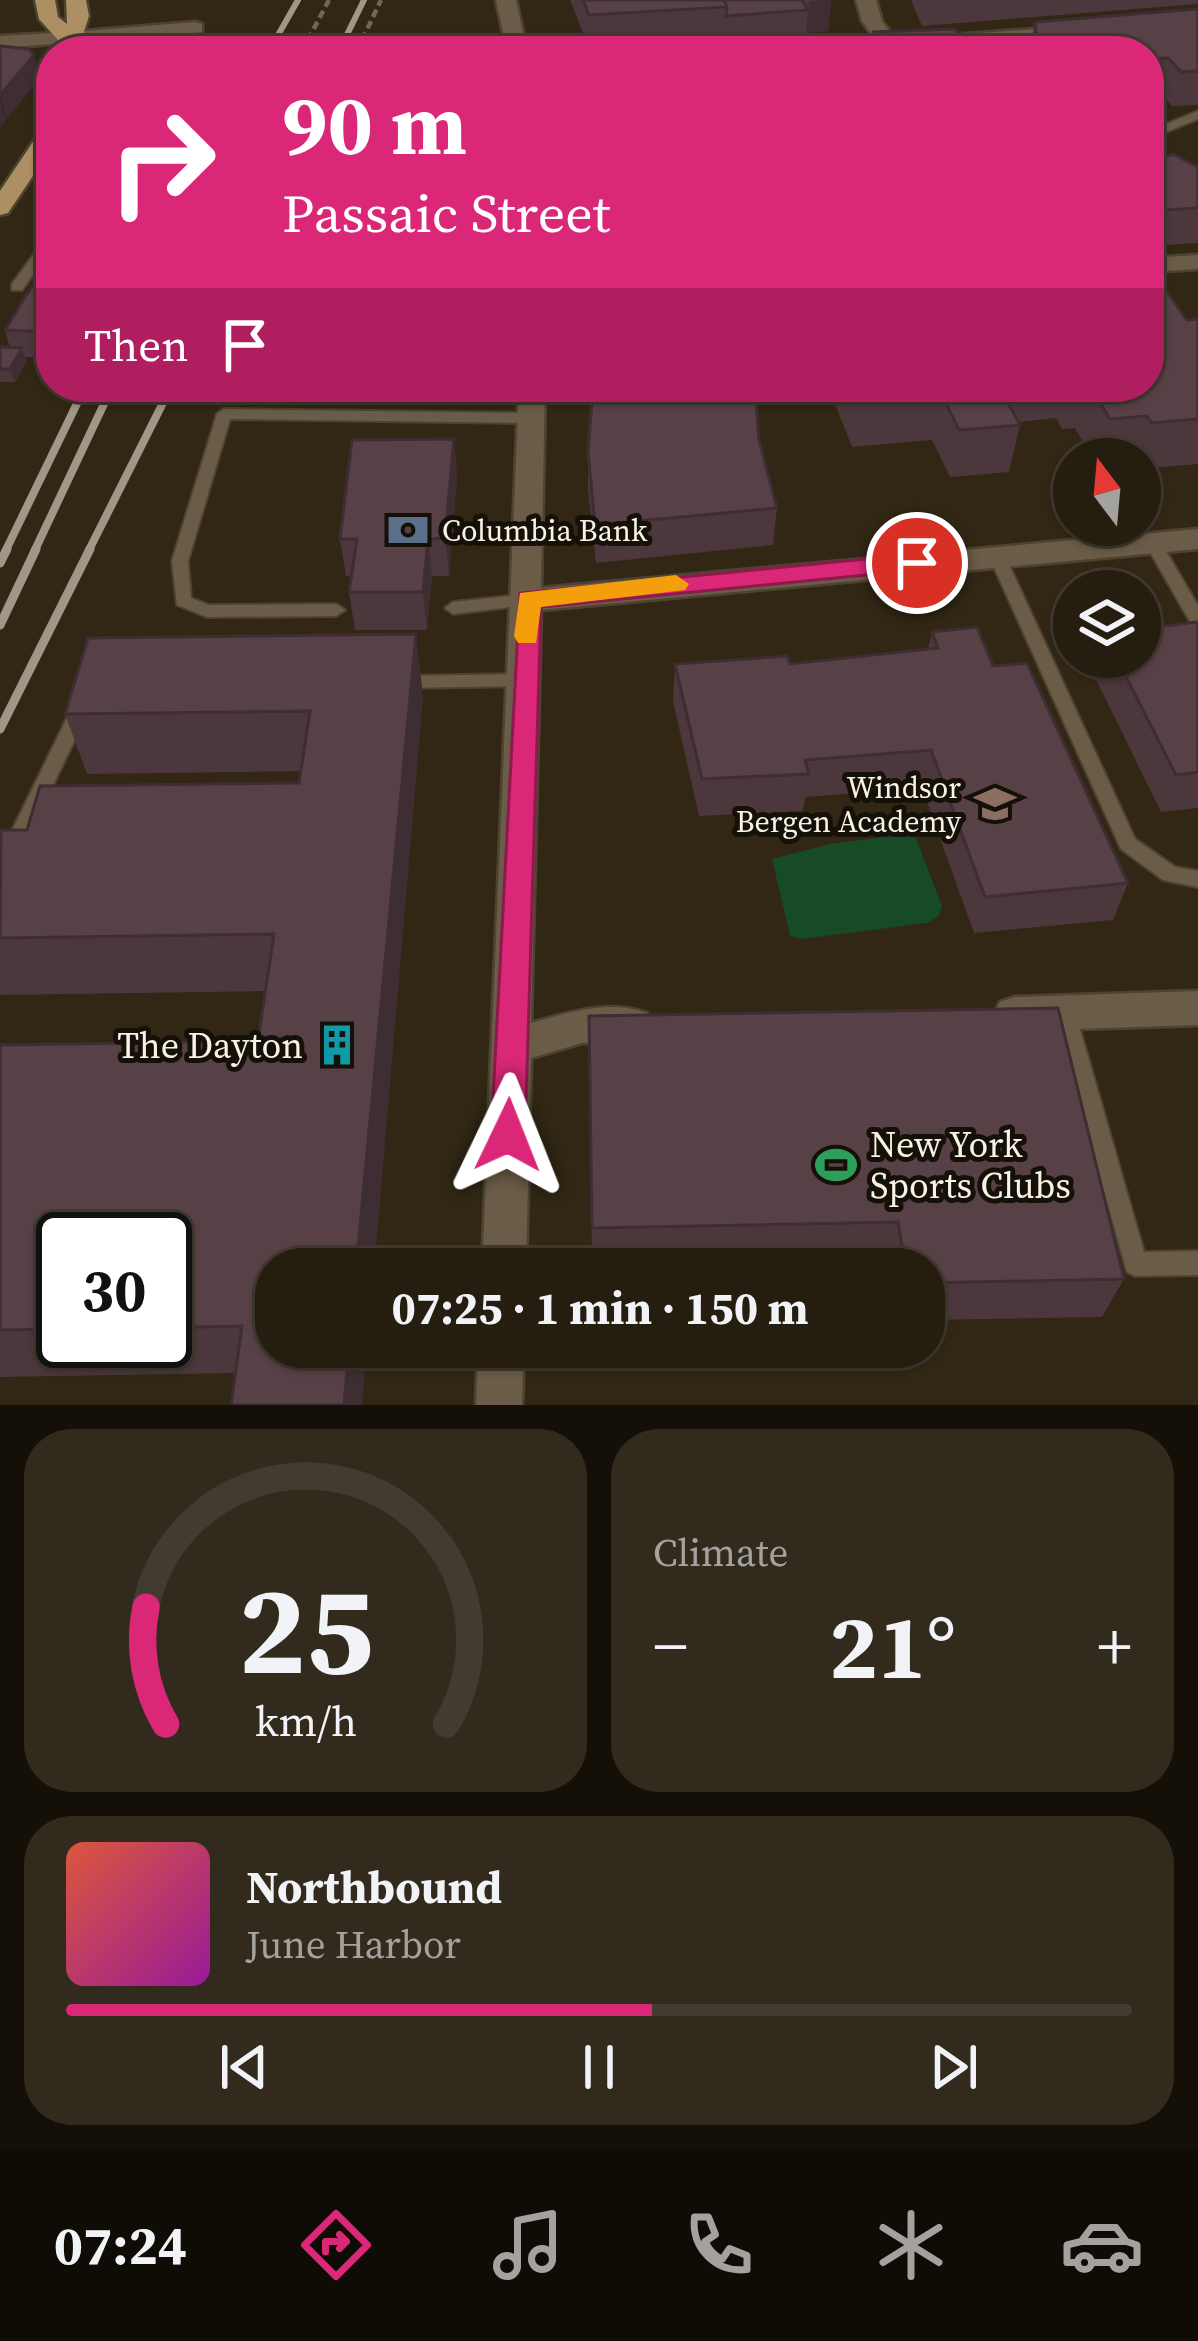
<!DOCTYPE html>
<html lang="en">
<head>
<meta charset="utf-8">
<style>
  :root { --surface:#251d0f; --page:#312a1d; --text:#f1f3f6; --muted:#a3a29e; --line:#423b2f; --accent:#db2777 }
  body { margin:0; font-family:"Source Serif 4",serif; background:var(--page); color:var(--text); height:100vh; display:flex; flex-direction:column; font-size:45px; white-space:nowrap }
  * { box-sizing:border-box; margin:0 }
  p { font-size:39px; color:var(--muted) }
  .icon { flex:none; width:66px; height:66px; fill:none; stroke:currentColor; stroke-width:2; stroke-linecap:round; stroke-linejoin:round }
  .map { position:relative; height:1405px; overflow:hidden }
  .side { display:flex; flex-direction:column; gap:24px; padding:24px; background:#141008; flex:1 }
  .side>* { flex:none }
  .guide { position:absolute; left:36px; top:36px; width:1128px; height:366px; border-radius:48px; box-shadow:0 3px 9px #0004,0 0 0 3px var(--line); background:#db2777; color:#fff; overflow:hidden }
  .needle { width:78px; rotate:344deg }
  .controls { position:absolute; left:1053px; top:438px; display:grid; gap:24px }
  .controls a { display:grid; place-items:center; width:108px; height:108px; border-radius:50%; background:var(--surface); box-shadow:0 3px 9px #0004,0 0 0 3px var(--line); font-size:60px }
  .speed { position:absolute; left:36px; top:1212px; display:flex; gap:24px; font-size:60px; font-weight:700; text-align:center }
  .speed>* { display:grid; place-content:center; width:156px; height:156px; border-radius:50%; background:var(--surface); box-shadow:0 3px 9px #0004,0 0 0 3px var(--line); line-height:1 }
  .speed .limit { border:6px solid #111; border-radius:18px; background:#fff; color:#111 }
  .pin { position:absolute; display:grid; place-items:center; width:102px; height:102px; color:#fff; margin:-51px; border:6px solid #fff; border-radius:50%; box-shadow:0 3px 12px #0007 }
  .me { position:absolute; width:132px; margin:-66px; rotate:2deg; stroke-linejoin:round; filter:drop-shadow(0 0 9px #0008) }
  .turn { display:flex; align-items:center; gap:42px; height:252px; padding:0 48px; font-size:54px }
  .turn .icon { width:156px; height:156px; stroke-width:2.5 }
  .turn b { display:block; font-size:84px; line-height:102px }
  .then { display:flex; align-items:center; height:114px; padding:0 48px; background:#0003; gap:24px; font-size:45px }
  .big { font-size:90px; font-weight:700; line-height:1.1 }
  .side .card { flex:1; display:flex; flex-direction:column; justify-content:center; gap:18px; min-width:0; padding:0 42px; border-radius:48px; background:var(--page) }
  .side .dial { align-items:center; gap:0 }
  .dial svg { height:312px; overflow:visible; fill:none; stroke:var(--line); stroke-width:7; stroke-linecap:round; text-anchor:middle }
  .dial text { fill:var(--text); stroke:none }
  .song { display:flex; align-items:center; gap:36px }
  .cover { width:144px; height:144px; border-radius:18px; background:linear-gradient(135deg,hsl(10 70% 55%),hsl(300 70% 35%)) }
  .played { height:12px; border-radius:6px; background:linear-gradient(90deg,var(--accent) 55%,var(--line) 55%) }
  .keys { display:flex; justify-content:space-around; direction:ltr }
  .heat { display:flex; justify-content:space-between; align-items:center; font-size:66px; direction:ltr }
  .side .tiles { flex:1; display:grid; gap:24px; grid-template-columns:1fr 1fr }
  .card:last-child { grid-column:span 2 }
  .trip { position:absolute; left:255px; top:1248px; width:690px; height:120px; border-radius:48px; background:var(--surface); box-shadow:0 3px 9px #0004,0 0 0 3px var(--line); font-weight:700; line-height:120px; text-align:center }
  .menu { display:flex; height:192px; justify-content:space-around; align-items:center; background:#0f0c06; color:var(--muted) }
  .menu .icon { width:84px; height:84px }
  .menu .selected { color:var(--accent) }
  .menu b { font-size:54px; color:var(--text) }
  .map>svg:first-child { display:block }
  .green { fill:#174a26 }
  .lines { fill:none; stroke-linecap:round; stroke-linejoin:round }
  .service-casing { stroke:#4d4331; stroke-width:4 }
  .minor-casing { stroke:#4d4331; stroke-width:5 }
  .tertiary-casing { stroke:#4d4331; stroke-width:5 }
  .primary-casing { stroke:#4d4331; stroke-width:5 }
  .path { stroke:#706756; stroke-width:4.5; stroke-dasharray:8 4.5; stroke-linecap:butt }
  .service { fill:#6b5c47; fill-rule:evenodd }
  .minor { fill:#6b5c47; fill-rule:evenodd }
  .tertiary { fill:#6b5c47; fill-rule:evenodd }
  .primary { fill:#ac8f62; fill-rule:evenodd }
  .rail-far2 { stroke:#a09788; stroke-width:6 }
  .rail-far1 { stroke:#a09788; stroke-width:8 }
  .rail { stroke:#a09788; stroke-width:9 }
  .wall { fill:#4c373d; fill-rule:evenodd }
  .shaded-wall { fill:#3e2d32 }
  .building { fill:#584047; stroke:#3e2d32; stroke-width:3 }
  .route { fill:#db2777; stroke:#8e194d; stroke-width:3 }
  .slow { fill:#f59e0b }
  .labels { text-anchor:middle; dominant-baseline:central; stroke-width:10; stroke-linejoin:round; paint-order:stroke }
  .poi-label { font-size:30px; fill:#f9f2e6; stroke:#151109; text-anchor:start }
  .near-poi-label { font-size:36px; fill:#f9f2e6; stroke:#151109; text-anchor:end }
</style>
</head>
<body>
<div class="map">
<svg width="1198" height="1405" viewBox="0 0 1198 1405">
  <rect width="100%" height="100%" fill="#312714"/>
  <path class="green" d="M 914,833 L 942,906 L 938,917 L 927,923 L 801,939 L 790,936 L 772,859 L 830,844 Z"/>
  <g class="lines">
    <g class="service-casing">
      <g id="service">
        <path d="M 1198,111 L 1198,119 L 1149,139 L 1149,131 Z"/>
        <path d="M 51,237 L 51,250 L 22,290 L 12,290 L 12,284 L 46,238 Z"/>
        <path d="M 224,409 L 529,413 L 536,418 L 529,423 L 230,419 L 188,561 L 191,598 L 209,605 L 336,604 L 345,610 L 336,616 L 207,617 L 177,605 L 172,561 L 217,414 Z"/>
        <path d="M 1153,538 L 1159,539 L 1198,606 L 1198,627 L 1192,625 L 1145,543 Z"/>
        <path d="M 997,551 L 1005,556 L 1135,839 L 1175,867 L 1198,871 L 1198,887 L 1163,880 L 1121,849 L 989,556 Z"/>
        <path d="M 529,594 L 535,596 L 537,600 L 535,604 L 453,614 L 445,608 L 453,602 Z"/>
        <path d="M 525,674 L 534,680 L 525,686 L 398,688 L 389,682 L 398,676 Z"/>
        <path d="M 80,703 L 89,710 L 7,881 L 0,883 L 0,855 L 71,710 Z"/>
        <path d="M 1064,1003 L 1072,1005 L 1075,1012 L 1144,1252 L 1198,1251 L 1198,1275 L 1135,1276 L 1127,1272 L 1053,1012 L 1056,1005 Z"/>
      </g>
    </g>
    <g class="minor-casing">
      <g id="minor">
        <path d="M 856,0 L 876,0 L 882,21 L 899,45 L 896,49 L 882,49 L 862,21 Z"/>
        <path d="M 195,22 L 202,24 L 202,32 L 72,44 L 62,38 L 72,32 Z"/>
        <path d="M 1198,255 L 1198,269 L 1149,272 L 1149,258 Z"/>
        <path d="M 519,387 L 545,387 L 541,588 L 1198,529 L 1198,549 L 541,610 L 531,1023 C 568,1013 609,999 647,1013 L 653,1025 L 647,1037 L 633,1042 L 582,1043 L 531,1058 L 526,1269 L 482,1269 Z"/>
        <path d="M 1198,991 L 1198,1025 L 1014,1031 L 1000,1026 L 994,1014 L 1000,1002 L 1014,997 Z"/>
        <path d="M 478,1347 L 524,1347 L 522,1405 L 476,1405 Z"/>
      </g>
    </g>
    <g class="tertiary-casing">
      <g id="tertiary">
        <path d="M 496,0 L 516,0 L 527,51 L 507,51 Z"/>
        <path d="M 1077,26 L 1084,28 L 1084,36 L 897,51 L 803,51 L 813,45 Z"/>
        <path d="M 72,32 L 79,34 L 79,42 L 0,48 L 0,36 Z"/>
      </g>
    </g>
    <g class="primary-casing">
      <g id="primary">
        <path d="M 35,0 L 55,0 L 58,17 L 67,24 L 66,0 L 86,0 L 89,16 L 82,38 L 88,51 L 68,51 L 39,19 Z"/>
        <path d="M 51,125 L 51,149 L 8,213 L 0,215 L 0,191 L 43,127 Z"/>
      </g>
    </g>
    <g class="path">
      <path d="M 302,51 L 329,0"/>
      <path d="M 357,51 L 381,0"/>
    </g>
    <use href="#service" class="service"/>
    <use href="#minor" class="minor"/>
    <use href="#tertiary" class="tertiary"/>
    <use href="#primary" class="primary"/>
    <g class="rail-far2">
      <path d="M 269,51 L 298,0"/>
      <path d="M 339,51 L 364,0"/>
    </g>
    <g class="rail-far1">
      <path d="M 5,552 L 85,387"/>
      <path d="M 34,552 L 112,387"/>
      <path d="M 88,552 L 171,387"/>
    </g>
    <g class="rail">
      <path d="M 0,563 L 7,549"/>
      <path d="M 0,625 L 36,549"/>
      <path d="M 0,729 L 90,549"/>
    </g>
  </g>
  <g class="wall">
    <path d="M 570,0 L 831,0 L 828,31 L 725,40 L 589,48 Z"/>
    <path d="M 911,0 L 1198,0 L 1198,4 L 922,26 Z"/>
    <path d="M 1198,9 L 1198,105 L 1172,106 L 1159,91 L 1151,92 L 1161,104 L 1158,116 L 1149,128 L 1149,51 L 1029,51 L 1035,22 Z"/>
    <path d="M 874,32 L 885,51 L 849,51 L 850,43 L 872,42 Z"/>
    <path d="M 1149,153 L 1160,159 L 1198,167 L 1198,243 L 1149,246 Z"/>
    <path d="M 51,255 L 51,358 L 25,357 L 26,362 L 15,382 L 0,382 L 0,347 L 10,348 L 5,330 Z"/>
    <path d="M 1198,319 L 1198,464 L 1140,469 L 1140,459 L 1093,459 L 1075,428 L 1062,429 L 1056,418 L 1019,422 L 1020,425 L 1009,472 L 950,477 L 932,440 L 852,447 L 836,406 L 838,387 L 1149,387 L 1187,320 Z"/>
    <path d="M 592,387 L 755,387 L 759,440 L 777,508 L 773,545 L 596,563 L 588,490 L 588,452 Z"/>
    <path d="M 454,439 L 457,477 L 449,576 L 432,576 L 427,630 L 355,630 L 349,592 L 351,576 L 346,576 L 340,539 Z"/>
    <path d="M 1198,625 L 1198,808 L 1161,812 L 1092,671 L 1096,657 L 1140,657 Z"/>
    <path d="M 932,632 L 993,666 L 1128,883 L 1113,920 L 974,933 L 922,788 L 805,797 L 803,811 L 699,816 L 673,701 L 675,664 L 790,664 L 928,649 Z"/>
    <path d="M 423,695 L 374,1269 L 276,1269 L 235,1373 L 0,1377 L 0,1045 L 258,1041 L 265,991 L 0,995 L 0,833 L 27,830 L 299,783 L 301,771 L 87,774 L 65,714 ZM 63,1239 L 165,1239 L 165,1341 L 63,1341 Z"/>
    <path d="M 589,1016 L 1124,1279 L 1102,1317 L 924,1320 L 924,1269 L 887,1269 L 886,1262 L 592,1267 Z"/>
  </g>
  <g class="shaded-wall">
    <path d="M 831,0 L 828,31 L 806,33 L 809,1 Z"/>
    <path d="M 251,39 L 253,51 L 244,51 Z"/>
    <path d="M 34,55 L 40,78 L 6,120 L 0,95 Z"/>
    <path d="M 0,101 L 6,120 L 0,128 Z"/>
    <path d="M 1161,104 L 1158,116 L 1149,128 L 1150,119 Z"/>
    <path d="M 51,320 L 51,354 L 45,332 Z"/>
    <path d="M 22,348 L 26,362 L 15,382 L 10,369 Z"/>
    <path d="M 454,439 L 457,477 L 449,576 L 445,538 Z"/>
    <path d="M 428,539 L 432,576 L 427,630 L 423,592 Z"/>
    <path d="M 416,634 L 423,695 L 374,1269 L 356,1269 Z"/>
    <path d="M 349,1347 L 367,1347 L 362,1405 L 344,1405 Z"/>
  </g>
  <g class="building">
    <path d="M 583,0 L 724,0 L 727,7 L 589,15 Z"/>
    <path d="M 724,0 L 802,0 L 808,10 L 726,16 L 727,7 Z"/>
    <path d="M 1198,9 L 1198,71 L 1181,72 L 1168,58 L 1149,59 L 1149,51 L 1138,51 L 1127,38 L 1119,36 L 1132,51 L 1071,51 L 1036,33 L 1035,22 Z"/>
    <path d="M 953,29 L 992,51 L 885,51 L 874,32 Z"/>
    <path d="M 237,38 L 251,39 L 244,51 L 230,50 Z"/>
    <path d="M 764,40 L 770,51 L 742,51 L 738,43 Z"/>
    <path d="M 296,41 L 306,41 L 301,51 L 290,51 Z"/>
    <path d="M 872,42 L 878,51 L 854,51 L 850,43 Z"/>
    <path d="M 345,43 L 360,44 L 357,51 L 342,51 Z"/>
    <path d="M 704,43 L 707,51 L 629,51 L 628,48 Z"/>
    <path d="M 0,46 L 29,49 L 34,55 L 0,95 Z"/>
    <path d="M 1149,92 L 1152,92 L 1161,104 L 1150,119 Z"/>
    <path d="M 1149,153 L 1160,159 L 1149,164 Z"/>
    <path d="M 1173,154 L 1198,167 L 1198,208 L 1149,211 L 1149,164 Z"/>
    <path d="M 51,255 L 51,320 L 45,332 L 5,330 Z"/>
    <path d="M 1162,285 L 1187,320 L 1198,319 L 1198,419 L 1152,423 L 1147,416 L 1110,419 L 1091,387 L 1149,387 L 1149,286 Z"/>
    <path d="M 0,347 L 22,348 L 10,369 L 0,369 Z"/>
    <path d="M 593,387 L 755,387 L 759,440 L 777,508 L 595,525 L 588,452 Z"/>
    <path d="M 853,387 L 1000,387 L 1020,425 L 959,430 L 941,393 L 859,401 Z"/>
    <path d="M 454,439 L 445,538 L 428,539 L 423,592 L 349,592 L 357,539 L 340,539 L 352,440 Z"/>
    <path d="M 1196,622 L 1198,625 L 1198,772 L 1176,775 L 1116,657 L 1140,657 L 1140,629 Z"/>
    <path d="M 977,627 L 993,666 L 1027,663 L 1128,883 L 985,897 L 931,750 L 805,760 L 809,774 L 702,779 L 675,664 L 787,656 L 790,664 L 938,648 L 932,632 Z"/>
    <path d="M 416,634 L 356,1269 L 276,1269 L 276,1347 L 349,1347 L 344,1405 L 231,1405 L 242,1326 L 165,1328 L 165,1239 L 63,1239 L 63,1329 L 0,1330 L 0,1045 L 258,1041 L 274,934 L 0,938 L 1,830 L 27,830 L 40,786 L 299,783 L 310,711 L 65,714 L 88,638 Z"/>
    <path d="M 1058,1008 L 1124,1279 L 924,1283 L 924,1269 L 906,1269 L 898,1222 L 592,1228 L 589,1016 Z"/>
  </g>
  <path class="route" d="M 917,554 L 926,557 L 930,563 L 926,569 L 541,607 L 525,1135 L 520,1146 L 508,1151 L 496,1146 L 491,1135 L 520,593 Z"/>
  <path class="slow" d="M 676,575 L 689,584 L 685,590 L 541,607 L 536,643 L 518,643 L 514,636 L 520,593 Z"/>
  <defs>
    <g id="bank-bare" transform="scale(3.24)"><path d="M-6-4H6V4H-6ZM0-2.3a2.3 2.3 0 1 0 0 4.6a2.3 2.3 0 1 0 0-4.6Z" fill="#5c6f8a" stroke="#151109" stroke-width="2.5" paint-order="stroke"/></g>
    <g id="school-bare" transform="scale(3.24)"><path d="M0-5L7-2L0 1L-7-2ZM-4 1L0 2.5L4 1V4Q0 6-4 4Z" fill="#8d6e63" stroke="#151109" stroke-width="2.5" paint-order="stroke"/></g>
    <g id="building-bare" transform="scale(3.24)"><path d="M-4-6H4V6H1V3H-1V6H-4ZM-2.5-4.3h1.7v1.8h-1.7ZM.8-4.3h1.7v1.8H.8ZM-2.5-1h1.7V.8h-1.7ZM.8-1h1.7V.8H.8Z" fill="#0f9aa8" stroke="#151109" stroke-width="2.5" paint-order="stroke"/></g>
    <g id="stadium-bare" transform="scale(3.24)"><path d="M0-5a6.5 5 0 1 0 0 10a6.5 5 0 1 0 0-10ZM-3.5-1.8h7v3.6h-7Z" fill="#2e9e5b" stroke="#151109" stroke-width="2.5" paint-order="stroke"/></g>
  </defs>
  <g fill-rule="evenodd">
    <use href="#bank-bare" x="408" y="530"/>
    <use href="#school-bare" x="995" y="804"/>
    <use href="#building-bare" x="337" y="1045"/>
    <use href="#stadium-bare" x="836" y="1165"/>
  </g>
  <g class="labels">
    <g class="poi-label">
      <text x="442" y="530">Columbia Bank</text>
      <text x="961" y="787" text-anchor="end">Windsor<tspan x="961" dy="34">Bergen Academy</tspan></text>
    </g>
    <g class="near-poi-label">
      <text x="303" y="1045">The Dayton</text>
      <text x="870" y="1144" text-anchor="start">New York<tspan x="870" dy="41">Sports Clubs</tspan></text>
    </g>
  </g>
</svg>
<div class="controls">
<a><svg class="needle" viewBox="-14 -14 28 28"><path d="M0-13l5 13h-10z" fill="#e53935"/><path d="M0 13l5-13h-10z" fill="#a3a29e"/></svg></a>
<a><svg class="icon" aria-label="layers" viewBox="0 0 24 24"><path d="M12 4l9 5-9 5-9-5zM3 14l9 5 9-5"/></svg></a>
</div>
<div class="speed"><div class="limit">30</div></div>
<div class="pin" style="left:917px;top:563px;background:#d93025"><svg class="icon" aria-label="arrive" viewBox="0 0 24 24"><path d="M6 21V4h12l-3 4 3 4H6"/></svg></div>
<svg class="me" style="left:508px;top:1135px" viewBox="-20 -20 40 40"><path d="M0-17L14 15 0 8-14 15z" fill="#db2777" stroke="#fff" stroke-width="4"/></svg>
<div class="trip">07:25 · 1 min · 150 m</div>
<div class="guide">
<div class="turn"><svg class="icon" aria-label="right" viewBox="0 0 24 24"><path d="M7 20v-9h11M14 6l5 5-5 5"/></svg><div><b>90 m</b>Passaic Street</div></div>
<div class="then">Then<svg class="icon" aria-label="arrive" viewBox="0 0 24 24"><path d="M6 21V4h12l-3 4 3 4H6"/></svg></div>
</div>
</div>
<section class="side">
<div class="tiles">
<div class="card dial"><svg viewBox="0 0 100 80">
<path d="M14 69A42 42 0 1 1 86 69"/>
<path d="M14 69A42 42 0 0 1 9 39" stroke="#db2777"/>
<text x="50" y="56" font-size="32" font-weight="700">25</text>
<text x="50" y="72" font-size="11">km/h</text>
</svg></div>
<div class="card"><p>Climate</p>
<div class="heat"><a>−</a><b class="big">21°</b><a>+</a></div>
</div>
<div class="card">
<div class="song"><i class="cover"></i><div><b>Northbound</b><p>June Harbor</p></div></div>
<div class="played"></div>
<div class="keys"><svg class="icon" aria-label="previous" viewBox="0 0 24 24"><path d="M18 5L8 12l10 7zM5 5v14"/></svg><svg class="icon" aria-label="pause" viewBox="0 0 24 24"><path d="M8 5v14M16 5v14"/></svg><svg class="icon" aria-label="next" viewBox="0 0 24 24"><path d="M6 5l10 7-10 7zM19 5v14"/></svg></div>
</div>
</div>
</section>
<nav class="menu">
<b>07:24</b>
<svg class="icon selected" aria-label="directions" viewBox="0 0 24 24"><path d="M12 3l9 9-9 9-9-9zM9 14v-3h6M13 9l2 2-2 2"/></svg>
<svg class="icon" aria-label="music" viewBox="0 0 24 24"><path d="M9 18V5l10-2v13"/><circle cx="6" cy="18" r="3"/><circle cx="16" cy="16" r="3"/></svg>
<svg class="icon" aria-label="phone" viewBox="0 0 24 24"><path d="M5 4h4l2 5-3 2q2 4 5 5l2-3 5 2v4C11 20 4 13 5 4z"/></svg>
<svg class="icon" aria-label="climate" viewBox="0 0 24 24"><path d="M12 3v18M4 7l16 10M4 17L20 7"/></svg>
<svg class="icon" aria-label="car" viewBox="0 0 24 24"><path d="M5 17H2v-5l4-1 3-4h7l3 4 3 1v5h-3M9 17h6M6 11h13"/><circle cx="7" cy="17" r="2"/><circle cx="17" cy="17" r="2"/></svg>
</nav>
</body>
</html>
